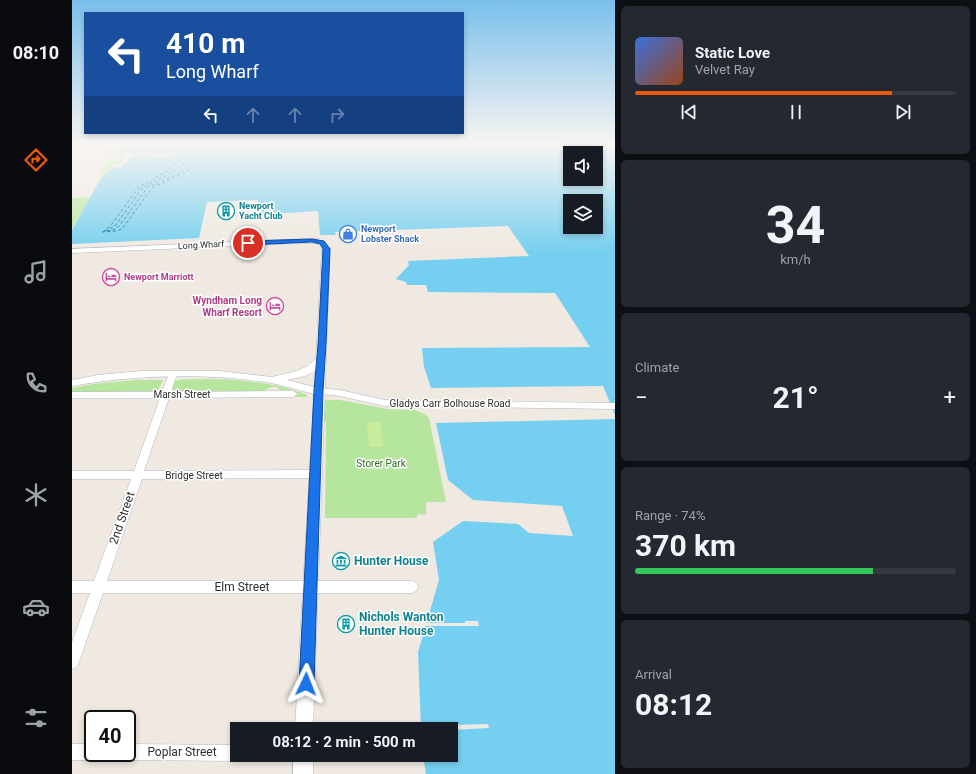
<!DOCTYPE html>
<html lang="en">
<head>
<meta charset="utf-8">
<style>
  :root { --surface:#171b24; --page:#242831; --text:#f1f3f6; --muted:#9ea1a6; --line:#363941; --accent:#ea580c }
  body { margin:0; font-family:Roboto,sans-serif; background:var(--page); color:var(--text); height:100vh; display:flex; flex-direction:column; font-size:15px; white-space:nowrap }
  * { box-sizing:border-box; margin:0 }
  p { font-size:13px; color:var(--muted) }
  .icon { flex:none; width:22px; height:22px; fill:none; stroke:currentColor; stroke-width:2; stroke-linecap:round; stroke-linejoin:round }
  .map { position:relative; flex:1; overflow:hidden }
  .side { display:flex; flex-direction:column; gap:6px; padding:6px; background:#0d0f14; width:361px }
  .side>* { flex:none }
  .guide { position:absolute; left:12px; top:12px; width:380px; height:122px; border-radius:0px; box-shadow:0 2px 6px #0003; background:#1a4fa0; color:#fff; overflow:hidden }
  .tools { position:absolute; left:491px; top:146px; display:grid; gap:8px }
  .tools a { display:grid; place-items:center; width:40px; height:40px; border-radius:0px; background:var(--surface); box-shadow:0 2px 6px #0003; font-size:20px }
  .speed { position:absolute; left:12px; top:710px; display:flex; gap:8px; font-size:20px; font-weight:700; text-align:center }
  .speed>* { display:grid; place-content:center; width:52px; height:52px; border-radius:50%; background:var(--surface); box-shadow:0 2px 6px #0003; line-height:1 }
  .speed .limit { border:2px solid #111; border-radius:6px; background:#fff; color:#111 }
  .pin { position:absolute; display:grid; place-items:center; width:34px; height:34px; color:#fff; margin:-17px; border:2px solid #fff; border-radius:50%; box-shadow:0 1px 4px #0007 }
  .me { position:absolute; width:44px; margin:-22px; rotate:2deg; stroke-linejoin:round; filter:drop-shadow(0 0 3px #0008) }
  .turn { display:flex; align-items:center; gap:14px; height:84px; padding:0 16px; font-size:18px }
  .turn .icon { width:52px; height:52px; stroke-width:2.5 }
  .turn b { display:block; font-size:28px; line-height:34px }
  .lanes { display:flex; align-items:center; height:38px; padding:0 16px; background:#0003; justify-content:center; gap:20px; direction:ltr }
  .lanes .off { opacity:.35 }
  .big { font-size:30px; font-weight:700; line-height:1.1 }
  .side .tile { flex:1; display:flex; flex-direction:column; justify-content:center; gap:6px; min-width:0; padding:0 14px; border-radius:6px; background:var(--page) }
  .side .dial { align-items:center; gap:0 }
  .dial b { font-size:52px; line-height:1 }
  .song { display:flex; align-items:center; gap:12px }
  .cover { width:48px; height:48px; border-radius:6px; background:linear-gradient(135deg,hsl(220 70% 55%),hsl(20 70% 35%)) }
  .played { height:4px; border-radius:2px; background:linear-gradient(90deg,var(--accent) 80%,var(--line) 80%) }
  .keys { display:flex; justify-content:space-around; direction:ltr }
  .heat { display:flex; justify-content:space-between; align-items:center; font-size:22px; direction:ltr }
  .charge { height:6px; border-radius:3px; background:linear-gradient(90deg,#34c759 74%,var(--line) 0) }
  .trip { position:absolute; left:158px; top:722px; width:228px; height:40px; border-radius:0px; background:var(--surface); box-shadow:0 2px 6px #0003; font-weight:700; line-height:40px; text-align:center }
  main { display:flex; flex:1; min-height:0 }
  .tab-bar { display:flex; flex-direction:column; width:72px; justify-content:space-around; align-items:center; background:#090b0e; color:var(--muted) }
  .tab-bar .icon { width:28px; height:28px }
  .tab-bar .selected { color:var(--accent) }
  .tab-bar b { font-size:18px; color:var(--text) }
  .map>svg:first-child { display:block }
  .green { fill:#b6e59e }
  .pitch { fill:#c9ec9a }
  .water { fill:#75cff0; fill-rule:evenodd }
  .pier { fill:#efe9e1 }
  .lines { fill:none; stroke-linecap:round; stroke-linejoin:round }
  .ferry { stroke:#0d6fa3; stroke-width:1; stroke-dasharray:3 2.5; stroke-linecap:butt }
  .minor-casing { stroke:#b4b7c1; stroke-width:1 }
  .tertiary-casing { stroke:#b4b7c1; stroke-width:1 }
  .minor { fill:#fff; fill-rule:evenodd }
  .tertiary { fill:#fff; fill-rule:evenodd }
  .route { fill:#1a73e8; stroke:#114b97 }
  .labels { text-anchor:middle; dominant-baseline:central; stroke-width:3; stroke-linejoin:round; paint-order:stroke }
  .far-culture-label { font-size:9px; font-weight:bold; fill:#0d838f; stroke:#fff; text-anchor:start }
  .far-shop-label { font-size:9px; font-weight:bold; fill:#366cbe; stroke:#fff; text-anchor:start }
  .far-street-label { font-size:9px; fill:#2e2e2e; stroke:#fff }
  .far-hotel-label { font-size:9px; font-weight:bold; fill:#b23c85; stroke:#fff; text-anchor:start }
  .hotel-label { font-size:10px; font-weight:bold; fill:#b23c85; stroke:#fff; text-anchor:end }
  .street-label { font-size:10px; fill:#2e2e2e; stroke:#fff }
  .park-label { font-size:10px; fill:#2c6e1b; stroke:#fff }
  .near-street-label { font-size:12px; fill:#2e2e2e; stroke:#fff }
  .near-culture-label { font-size:12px; font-weight:bold; fill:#0d838f; stroke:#fff; text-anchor:start }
</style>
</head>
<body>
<main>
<nav class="tab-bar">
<b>08:10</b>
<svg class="icon selected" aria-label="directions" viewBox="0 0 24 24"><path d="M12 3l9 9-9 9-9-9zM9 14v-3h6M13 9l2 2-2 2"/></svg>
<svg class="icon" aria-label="music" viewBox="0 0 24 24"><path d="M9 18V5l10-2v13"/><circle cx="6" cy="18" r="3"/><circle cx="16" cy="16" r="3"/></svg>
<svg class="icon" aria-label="phone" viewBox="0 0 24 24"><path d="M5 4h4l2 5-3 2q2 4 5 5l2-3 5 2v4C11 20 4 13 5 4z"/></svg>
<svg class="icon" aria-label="climate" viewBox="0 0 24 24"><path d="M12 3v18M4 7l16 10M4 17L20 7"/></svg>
<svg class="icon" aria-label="car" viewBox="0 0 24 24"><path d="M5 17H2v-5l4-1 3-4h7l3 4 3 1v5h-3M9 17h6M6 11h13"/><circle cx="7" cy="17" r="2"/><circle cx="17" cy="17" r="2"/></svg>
<svg class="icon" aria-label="filters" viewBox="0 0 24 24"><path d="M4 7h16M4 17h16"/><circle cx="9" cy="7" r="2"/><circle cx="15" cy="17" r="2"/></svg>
</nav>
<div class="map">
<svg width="543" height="774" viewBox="0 0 543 774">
  <rect width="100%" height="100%" fill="#efe9e1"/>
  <g class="green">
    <path d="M 42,155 L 52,155 L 49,158 L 53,159 L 48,165 L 42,165 L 31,175 L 28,175 L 33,170 L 27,170 L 38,160 L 44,161 L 48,157 Z"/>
    <path d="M 18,197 L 16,202 L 0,229 L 0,198 Z"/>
    <path d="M 64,380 L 91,380 L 87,389 L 85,391 L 0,392 L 0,388 L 21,384 Z"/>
    <path d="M 106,380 C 143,377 201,380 235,395 L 235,397 L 221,397 L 222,390 L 208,390 L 205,387 L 199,387 L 192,391 L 102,391 L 100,389 L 102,382 Z"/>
    <path d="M 253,400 L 268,400 L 316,409 L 342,410 L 353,414 L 357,418 L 374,502 L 354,502 L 354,515 L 346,514 L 345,517 L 340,518 L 253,518 L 254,422 L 251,422 Z"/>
  </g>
  <path class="pitch" d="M 295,422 L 308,422 L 311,447 L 297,447 Z"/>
  <g class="water">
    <path d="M 52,145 L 543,145 L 543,415 L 531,386 L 359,388 L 352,367 L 350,348 L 518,347 L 483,293 L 356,292 L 354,285 L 335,285 L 334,282 L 324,279 L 337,265 L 336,261 L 457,256 L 436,226 L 263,232 L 264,235 L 248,235 L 246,211 L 186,215 L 186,200 L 135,202 L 127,238 L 0,244 L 0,230 L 29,178 L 40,168 L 50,167 L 61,155 L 98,157 L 100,155 L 30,153 L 34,149 L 46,150 ZM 498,153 L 524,153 L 524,179 L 498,179 ZM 498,201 L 524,201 L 524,227 L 498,227 Z"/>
    <path d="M 543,419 L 543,774 L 354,774 L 351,755 L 379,755 L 379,729 L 349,729 L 346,652 L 367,580 L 361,542 L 391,521 L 446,524 L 457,533 L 501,536 L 490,506 L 401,500 L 376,480 L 364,423 Z"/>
  </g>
  <g class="pier">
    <path d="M 393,621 L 406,621 L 407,626 L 351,626 L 352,623 L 393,623 Z"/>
    <path d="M 416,724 L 417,728 L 379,730 L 347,729 L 347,726 Z"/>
  </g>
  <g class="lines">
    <g class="ferry">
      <path d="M 33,231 L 43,226 L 71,187 L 102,172 L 131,145"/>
      <path d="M 35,231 L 44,229 L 47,226 L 76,187 L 108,173 L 137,145"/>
      <path d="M 30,232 L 45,231 L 50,229 L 80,188 L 113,173 L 142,145"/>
      <path d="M 31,232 L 39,225 L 67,187 L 94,172 L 124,145"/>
    </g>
    <g class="minor-casing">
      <g id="minor">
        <path d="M 101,371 L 105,374 L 99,392 L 221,391 L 226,394 L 221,397 L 97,398 L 72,471 L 243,470 L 247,471 L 248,474 L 247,477 L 243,478 L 70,479 L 35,581 L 340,581 L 344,583 L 346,587 L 344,591 L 340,593 L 31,593 L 7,662 L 5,667 L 0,669 L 0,642 L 18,593 L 0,593 L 0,581 L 22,581 L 59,479 L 0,479 L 0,471 L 62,471 L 88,398 L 0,398 L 0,392 L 90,392 L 97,374 Z"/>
        <path d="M 246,388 L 268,390 L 313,400 L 543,403 L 543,409 L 313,406 L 268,396 L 243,393 L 241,391 L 243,389 Z"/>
        <path d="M 0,744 L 21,744 L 21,753 L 28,753 L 27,758 L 21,760 L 0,760 Z"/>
        <path d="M 55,744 L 165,745 L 165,755 L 172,755 L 171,759 L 165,761 L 55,760 L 49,758 L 48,753 L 55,753 Z"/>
      </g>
    </g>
    <g class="tertiary-casing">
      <g id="tertiary">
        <path d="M 231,239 L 250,239 L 258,247 L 241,729 L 223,729 L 242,394 C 226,390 210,385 194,382 C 133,373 61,375 0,386 L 0,380 L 26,375 L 69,371 L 148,371 L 200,377 L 225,371 L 235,366 L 244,359 L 250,248 L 245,243 L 231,243 L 0,253 L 0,249 ZM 243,371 L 242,387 L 215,380 L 233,376 Z"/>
        <rect x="221" y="755" width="20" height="19"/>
      </g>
    </g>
    <use href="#minor" class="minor"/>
    <use href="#tertiary" class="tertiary"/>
  </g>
  <linearGradient id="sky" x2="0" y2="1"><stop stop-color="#7abfeb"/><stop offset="0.57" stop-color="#f8f5f2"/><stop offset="1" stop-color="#f8f5f2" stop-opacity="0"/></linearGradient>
  <rect width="543" height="253" fill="url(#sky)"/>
  <path class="route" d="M 240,239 L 252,241 L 258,249 L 254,344 L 251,391 L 242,684 L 239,689 L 234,692 L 229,689 L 227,684 L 242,391 L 246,344 L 251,249 L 248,244 L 240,242 L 176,245 L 173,243 L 176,241 Z"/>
  <defs>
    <g id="building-ring" transform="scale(0.9)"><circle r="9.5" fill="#fff" stroke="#0f9aa8" stroke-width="1.5"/><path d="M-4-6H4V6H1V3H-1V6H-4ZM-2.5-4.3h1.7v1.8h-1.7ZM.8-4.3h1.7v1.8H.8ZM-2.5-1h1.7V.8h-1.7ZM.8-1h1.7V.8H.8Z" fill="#0f9aa8"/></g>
    <g id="shop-ring" transform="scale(0.9)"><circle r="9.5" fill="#fff" stroke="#3f7fe0" stroke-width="1.5"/><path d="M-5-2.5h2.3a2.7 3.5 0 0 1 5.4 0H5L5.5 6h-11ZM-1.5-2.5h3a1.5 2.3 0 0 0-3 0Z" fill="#3f7fe0"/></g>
    <g id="hotel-ring" transform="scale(0.9)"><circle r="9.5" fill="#fff" stroke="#d1479c" stroke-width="1.5"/><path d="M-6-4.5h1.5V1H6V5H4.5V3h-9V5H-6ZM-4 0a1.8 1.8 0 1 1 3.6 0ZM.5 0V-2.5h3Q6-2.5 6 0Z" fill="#d1479c"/></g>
    <g id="museum-ring" transform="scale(0.9)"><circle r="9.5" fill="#fff" stroke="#0f9aa8" stroke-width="1.5"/><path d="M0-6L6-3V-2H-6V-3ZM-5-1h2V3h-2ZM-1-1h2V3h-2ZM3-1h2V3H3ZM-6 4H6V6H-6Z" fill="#0f9aa8"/></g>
  </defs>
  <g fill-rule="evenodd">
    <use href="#building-ring" x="154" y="211"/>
    <use href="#shop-ring" x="276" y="234"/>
    <use href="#hotel-ring" x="39" y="277"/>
    <use href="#hotel-ring" x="203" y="306"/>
    <use href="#museum-ring" x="269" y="561"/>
    <use href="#building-ring" x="274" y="624"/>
  </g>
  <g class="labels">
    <g class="far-culture-label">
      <text x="167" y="206">Newport<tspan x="167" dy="10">Yacht Club</tspan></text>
    </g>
    <g class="far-shop-label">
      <text x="289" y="229">Newport<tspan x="289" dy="10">Lobster Shack</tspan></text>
    </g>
    <g class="far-street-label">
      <text transform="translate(129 245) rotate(-3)">Long Wharf</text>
    </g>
    <g class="far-hotel-label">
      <text x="52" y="277">Newport Marriott</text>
    </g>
    <g class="hotel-label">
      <text x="190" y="300">Wyndham Long<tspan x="190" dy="12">Wharf Resort</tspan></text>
    </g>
    <g class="street-label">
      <text x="110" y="394">Marsh Street</text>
      <text x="378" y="403">Gladys Carr Bolhouse Road</text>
      <text x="122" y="475">Bridge Street</text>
    </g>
    <g class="park-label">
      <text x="309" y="463">Storer Park</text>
    </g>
    <g class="near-street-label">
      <text transform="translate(50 518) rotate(-71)">2nd Street</text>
      <text x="170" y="587">Elm Street</text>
      <text x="110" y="752">Poplar Street</text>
    </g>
    <g class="near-culture-label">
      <text x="282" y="561">Hunter House</text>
      <text x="287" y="617">Nichols Wanton<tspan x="287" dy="14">Hunter House</tspan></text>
    </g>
  </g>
</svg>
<div class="tools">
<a><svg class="icon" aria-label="sound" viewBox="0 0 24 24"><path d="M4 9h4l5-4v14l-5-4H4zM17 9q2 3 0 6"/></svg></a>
<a><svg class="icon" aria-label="layers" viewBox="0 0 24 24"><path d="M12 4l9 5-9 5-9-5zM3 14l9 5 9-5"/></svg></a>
</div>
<div class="speed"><div class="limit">40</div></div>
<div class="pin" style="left:176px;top:243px;background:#d93025"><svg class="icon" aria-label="arrive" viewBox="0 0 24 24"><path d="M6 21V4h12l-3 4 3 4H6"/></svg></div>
<svg class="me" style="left:234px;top:684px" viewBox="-20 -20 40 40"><path d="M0-17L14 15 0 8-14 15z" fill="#1a73e8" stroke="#fff" stroke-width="4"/></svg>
<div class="trip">08:12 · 2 min · 500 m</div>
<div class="guide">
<div class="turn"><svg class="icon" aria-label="left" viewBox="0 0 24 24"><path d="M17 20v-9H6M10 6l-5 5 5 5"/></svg><div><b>410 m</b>Long Wharf</div></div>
<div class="lanes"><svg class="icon" aria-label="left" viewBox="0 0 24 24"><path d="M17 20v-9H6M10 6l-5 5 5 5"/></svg><svg class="icon off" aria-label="ahead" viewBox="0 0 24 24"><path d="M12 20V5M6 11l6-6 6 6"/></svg><svg class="icon off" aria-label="ahead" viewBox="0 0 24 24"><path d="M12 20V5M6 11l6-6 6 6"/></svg><svg class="icon off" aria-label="right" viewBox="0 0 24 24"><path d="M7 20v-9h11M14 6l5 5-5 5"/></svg></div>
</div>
</div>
<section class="side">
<div class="tile">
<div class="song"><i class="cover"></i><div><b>Static Love</b><p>Velvet Ray</p></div></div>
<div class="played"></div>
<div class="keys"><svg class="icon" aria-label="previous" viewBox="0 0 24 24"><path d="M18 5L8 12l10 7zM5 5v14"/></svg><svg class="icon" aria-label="pause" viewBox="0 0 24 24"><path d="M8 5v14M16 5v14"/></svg><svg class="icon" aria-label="next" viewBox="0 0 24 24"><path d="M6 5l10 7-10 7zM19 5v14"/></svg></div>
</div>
<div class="tile dial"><b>34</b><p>km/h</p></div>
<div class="tile"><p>Climate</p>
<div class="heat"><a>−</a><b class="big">21°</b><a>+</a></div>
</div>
<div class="tile"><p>Range · 74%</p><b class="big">370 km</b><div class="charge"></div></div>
<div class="tile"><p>Arrival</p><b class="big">08:12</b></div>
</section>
</main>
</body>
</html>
